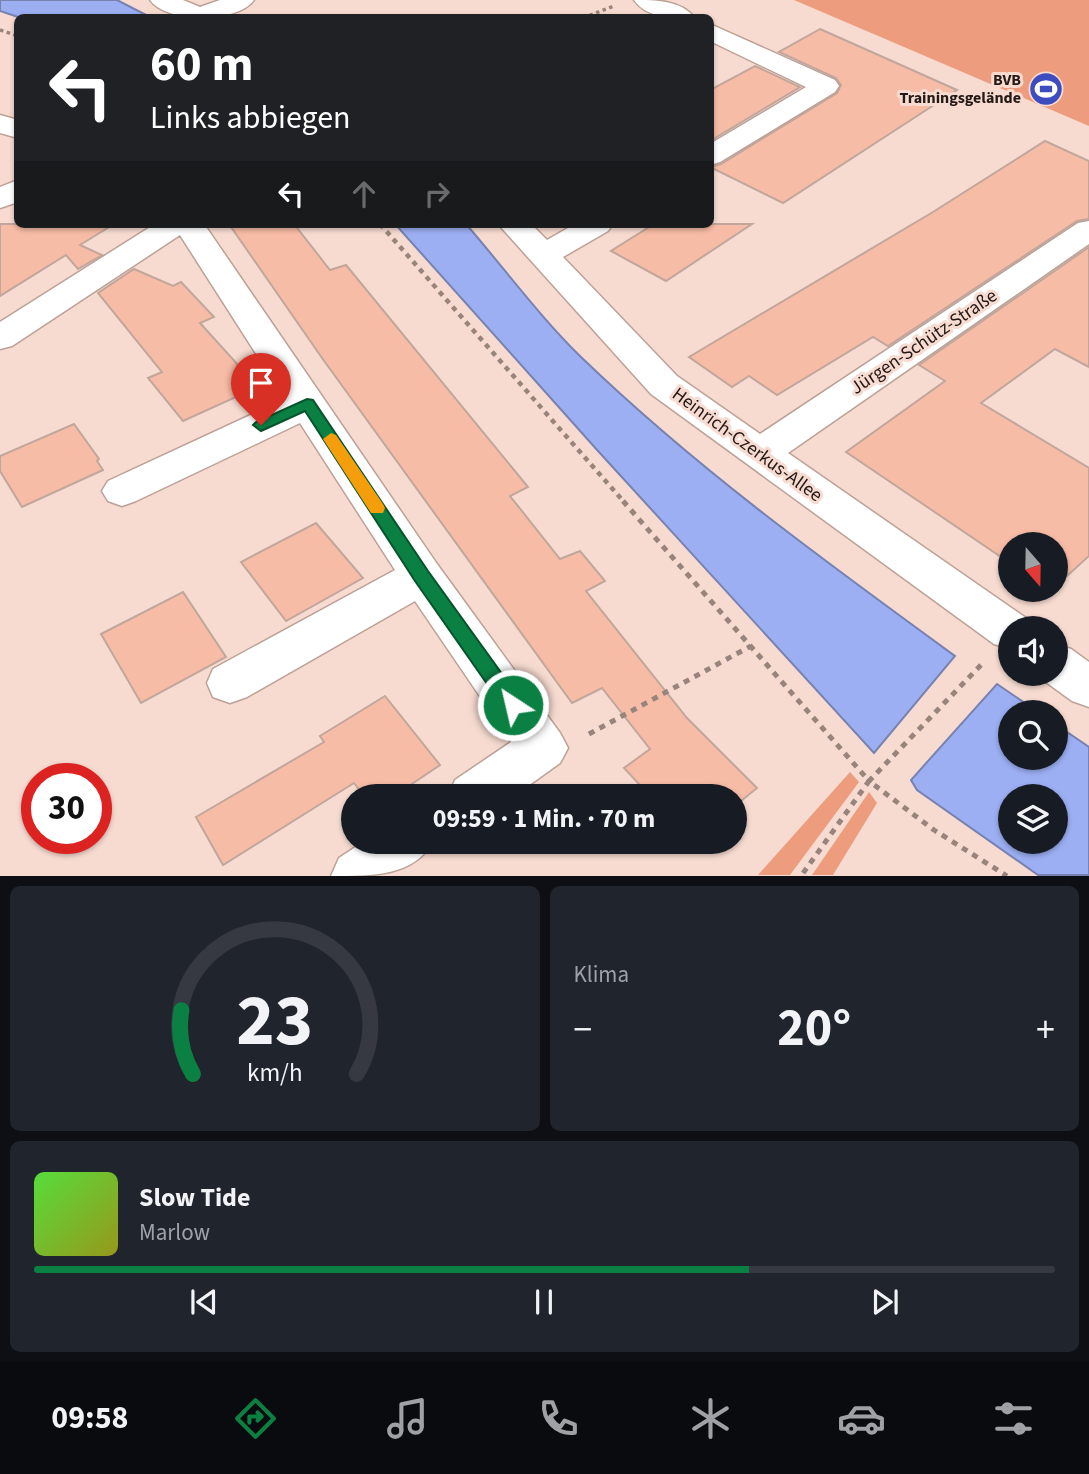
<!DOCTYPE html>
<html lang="de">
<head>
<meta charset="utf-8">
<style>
  :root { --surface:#171b24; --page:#20242c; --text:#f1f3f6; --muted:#9ea1a6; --line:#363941; --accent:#0b8043 }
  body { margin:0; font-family:"Source Sans 3",sans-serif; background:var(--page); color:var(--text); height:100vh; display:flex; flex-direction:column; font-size:26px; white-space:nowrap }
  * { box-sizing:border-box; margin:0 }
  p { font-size:23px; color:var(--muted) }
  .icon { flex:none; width:38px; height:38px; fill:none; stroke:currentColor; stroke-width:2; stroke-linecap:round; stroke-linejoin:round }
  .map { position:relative; height:876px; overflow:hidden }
  .details { display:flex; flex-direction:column; gap:10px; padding:10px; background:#0d0f14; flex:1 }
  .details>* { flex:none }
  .guide { position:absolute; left:14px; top:14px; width:700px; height:214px; border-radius:10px; box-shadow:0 2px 5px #0004; background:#202124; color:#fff; overflow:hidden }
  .needle { width:46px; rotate:160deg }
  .fabs { position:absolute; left:998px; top:532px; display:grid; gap:14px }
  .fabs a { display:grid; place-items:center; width:70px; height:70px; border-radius:50%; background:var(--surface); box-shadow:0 2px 5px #0004; font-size:35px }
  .speed { position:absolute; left:21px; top:763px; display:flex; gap:14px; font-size:35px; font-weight:700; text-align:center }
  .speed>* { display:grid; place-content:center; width:91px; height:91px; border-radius:50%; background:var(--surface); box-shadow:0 2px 5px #0004; line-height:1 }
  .speed .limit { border:10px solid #d22; background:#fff; color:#111 }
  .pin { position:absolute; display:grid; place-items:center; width:60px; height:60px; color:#fff; margin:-72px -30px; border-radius:50% 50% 50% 0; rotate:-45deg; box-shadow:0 0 7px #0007 }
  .pin .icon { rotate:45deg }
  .me { position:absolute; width:77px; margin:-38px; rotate:325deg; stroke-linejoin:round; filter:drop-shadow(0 0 5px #0008) }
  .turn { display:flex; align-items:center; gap:24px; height:147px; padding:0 21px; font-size:32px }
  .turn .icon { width:91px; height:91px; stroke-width:2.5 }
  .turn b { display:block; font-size:49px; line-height:60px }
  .lanes { display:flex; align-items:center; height:66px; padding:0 21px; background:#0003; justify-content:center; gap:35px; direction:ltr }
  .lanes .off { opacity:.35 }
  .big { font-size:52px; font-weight:700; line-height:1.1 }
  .details .widget { flex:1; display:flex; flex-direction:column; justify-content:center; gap:10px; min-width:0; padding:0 24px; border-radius:10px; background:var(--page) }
  .details .dial { align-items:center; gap:0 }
  .dial svg { height:182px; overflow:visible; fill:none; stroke:var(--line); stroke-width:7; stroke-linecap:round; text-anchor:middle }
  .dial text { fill:var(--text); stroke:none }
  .song { display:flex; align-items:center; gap:21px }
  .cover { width:84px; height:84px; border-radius:10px; background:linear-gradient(135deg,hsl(110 70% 55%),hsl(60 70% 35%)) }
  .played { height:7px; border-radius:4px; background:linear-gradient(90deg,var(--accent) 70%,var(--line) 70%) }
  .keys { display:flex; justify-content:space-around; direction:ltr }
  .heat { display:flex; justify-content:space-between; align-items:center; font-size:38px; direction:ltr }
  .details .tiles { flex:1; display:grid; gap:10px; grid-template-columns:1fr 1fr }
  .widget:last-child { grid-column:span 2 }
  .trip { position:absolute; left:341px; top:784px; width:406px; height:70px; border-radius:35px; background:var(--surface); box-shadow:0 2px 5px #0004; font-weight:700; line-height:70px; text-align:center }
  .menu { display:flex; height:112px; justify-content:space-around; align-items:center; background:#090b0e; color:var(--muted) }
  .menu .icon { width:49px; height:49px }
  .menu .active { color:var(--accent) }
  .menu b { font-size:32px; color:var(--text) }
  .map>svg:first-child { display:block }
  .green { fill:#ee9c7e }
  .water { fill:#9caff3; stroke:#7882b1; stroke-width:2; fill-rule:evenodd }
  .building { fill:#f7bca6; stroke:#c1a69c; stroke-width:2 }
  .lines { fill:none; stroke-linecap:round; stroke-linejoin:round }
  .minor-casing { stroke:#bca197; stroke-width:3 }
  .path-far2 { stroke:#98847c; stroke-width:3.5; stroke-dasharray:3.5 3.5; stroke-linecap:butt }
  .path-far1 { stroke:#98847c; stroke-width:4.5; stroke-dasharray:5 5; stroke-linecap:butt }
  .path { stroke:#98847c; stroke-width:5; stroke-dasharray:6 6; stroke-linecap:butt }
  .minor { fill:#fff; fill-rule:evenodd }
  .route { fill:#0b8043; stroke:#07532c; stroke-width:2 }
  .slow { fill:#f59e0b }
  .labels { text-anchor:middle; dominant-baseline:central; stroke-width:6; stroke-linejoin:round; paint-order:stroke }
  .far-poi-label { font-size:16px; font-weight:bold; fill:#231916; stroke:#f7dbd0; text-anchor:end }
  .street-label { font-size:19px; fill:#231916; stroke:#f7dbd0 }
</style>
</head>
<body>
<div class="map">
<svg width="1089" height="876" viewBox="0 0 1089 876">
  <rect width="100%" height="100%" fill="#f7dbd0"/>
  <g class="green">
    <path d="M 794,0 L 1089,0 L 1089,126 Z"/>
    <path d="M 850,772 L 859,782 L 790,875 L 758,875 Z"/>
    <path d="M 869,792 L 877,803 L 833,875 L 812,875 Z"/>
  </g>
  <g class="water">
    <path d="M 0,0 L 117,0 L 150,17 L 18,17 L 0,11 Z"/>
    <path d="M 395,224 L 466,224 C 504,268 540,317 581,357 C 696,468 826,562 955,656 L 874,753 L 598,451 Z"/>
    <path d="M 997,684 L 1038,712 L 1010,712 L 1010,758 L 1055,758 L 1055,724 L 1089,747 L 1089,875 L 1038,875 L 917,790 L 911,780 ZM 1010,796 L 1055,796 L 1055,842 L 1010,842 Z"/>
  </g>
  <g class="building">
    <path d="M 820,29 L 957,90 L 783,203 L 710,167 L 721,164 L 837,93 L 841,85 L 836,78 L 779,52 Z"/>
    <path d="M 755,66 L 800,87 L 710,141 L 710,90 Z"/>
    <path d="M 1045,141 L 1089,161 L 1089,219 L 1077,221 L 888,346 L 873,337 L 777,395 L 749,376 L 732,387 L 689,357 L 933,212 Z"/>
    <path d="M 0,224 L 114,224 L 80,245 L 102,255 L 78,269 L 66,255 L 0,296 Z"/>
    <path d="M 229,224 L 294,224 L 330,270 L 346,265 L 528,487 L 510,496 L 560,559 L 580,551 L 605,581 L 586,591 L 687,718 L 757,788 L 735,806 L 735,796 L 650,796 L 624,768 L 650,749 L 602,688 L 572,703 L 322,358 Z"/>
    <path d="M 654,224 L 752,224 L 666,281 L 611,251 Z"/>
    <path d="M 1089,247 L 1089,367 L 1055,349 L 981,403 L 1089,468 L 1089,556 L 1055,587 L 1055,544 L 1010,544 L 1010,563 L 846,452 L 945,381 L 919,365 Z"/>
    <path d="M 134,269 L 173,286 L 181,282 L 214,317 L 200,323 L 258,387 L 183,421 L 148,378 L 162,372 L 98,293 Z"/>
    <path d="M 74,424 L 99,459 L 97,461 L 103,470 L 22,507 L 0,471 L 0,456 Z"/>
    <path d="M 316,523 L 363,578 L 286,621 L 241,562 Z"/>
    <path d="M 183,592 L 226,657 L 141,703 L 101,634 Z"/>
    <path d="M 385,696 L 440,765 L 394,796 L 364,796 L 354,783 L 223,865 L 196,817 L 324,742 L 320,736 Z"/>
  </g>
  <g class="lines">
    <g class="minor-casing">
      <g id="minor">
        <path d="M 150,0 L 183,0 L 200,7 L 220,0 L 254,0 C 238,23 167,24 150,0 Z"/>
        <path d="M 634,0 C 655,0 681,0 695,18 C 674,18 647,19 634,0 Z"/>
        <path d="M 710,24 L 835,80 L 839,86 L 835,92 L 720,162 L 710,165 L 710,144 L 806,87 L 710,41 Z"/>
        <path d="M 0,115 L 18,120 L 18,138 L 0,133 Z"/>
        <path d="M 18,180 L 18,202 L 0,208 L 0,187 Z"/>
        <path d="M 1089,221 L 1089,244 L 788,453 L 1026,618 L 1031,628 L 1010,628 L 1010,649 L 994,644 L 651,394 L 498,224 L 531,224 L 547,240 L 575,224 L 613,224 L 608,231 L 563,257 L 677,376 L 760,434 L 1078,223 Z"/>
        <path d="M 155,224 L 204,224 L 437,564 L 560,733 L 568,748 L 560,763 L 514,796 L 448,796 L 455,780 L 511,742 L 415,601 L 247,697 L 230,703 L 213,697 L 207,683 L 213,669 L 395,570 L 300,423 L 136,501 L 122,506 L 108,501 L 102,491 L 108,481 L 285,399 L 180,235 L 12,346 L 0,349 L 0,322 Z"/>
        <path d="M 1055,644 L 1071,649 L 1089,662 L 1089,707 L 1072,701 L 1039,677 L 1037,674 L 1055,674 Z"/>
        <path d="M 363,842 L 433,842 C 413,876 374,876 331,876 L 339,858 Z"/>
      </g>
    </g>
    <g class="path-far2">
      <path d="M 583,18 L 614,6"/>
      <path d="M 0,30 L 18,36"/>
    </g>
    <path class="path-far1" d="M 380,224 L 624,502"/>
    <g class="path">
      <path d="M 623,501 L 869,781 L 801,876"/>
      <path d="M 981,665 L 869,781 L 934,830 L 1007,876"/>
      <path d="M 589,734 L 751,646"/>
    </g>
    <use href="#minor" class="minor"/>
  </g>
  <path class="route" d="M 307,399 L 313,400 L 428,571 L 520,699 L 523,705 L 520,711 L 513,714 L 506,711 L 415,581 L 305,411 L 261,431 L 253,425 L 256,422 Z"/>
  <path class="slow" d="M 331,433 L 336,435 L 383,504 L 385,508 L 383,513 L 371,513 L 323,439 Z"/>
  <defs>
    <g id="stadium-disc" transform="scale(1.75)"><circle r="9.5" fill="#3d4cbf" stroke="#f7dbd0"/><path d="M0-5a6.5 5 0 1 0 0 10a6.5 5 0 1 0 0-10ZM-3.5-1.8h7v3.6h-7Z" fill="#fff"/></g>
  </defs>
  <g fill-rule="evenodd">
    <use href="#stadium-disc" x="1046" y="89"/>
  </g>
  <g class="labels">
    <g class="far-poi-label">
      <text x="1021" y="80">BVB<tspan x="1021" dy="18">Trainingsgelände</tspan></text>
    </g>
    <g class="street-label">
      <text transform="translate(924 342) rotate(-34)">Jürgen-Schütz-Straße</text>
      <text transform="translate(747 445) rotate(36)">Heinrich-Czerkus-Allee</text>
    </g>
  </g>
</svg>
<div class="fabs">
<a><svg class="needle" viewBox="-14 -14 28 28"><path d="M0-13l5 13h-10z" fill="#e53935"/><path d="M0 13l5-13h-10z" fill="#9ea1a6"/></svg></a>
<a><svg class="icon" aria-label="sound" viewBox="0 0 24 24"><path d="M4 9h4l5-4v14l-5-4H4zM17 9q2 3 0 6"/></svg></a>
<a><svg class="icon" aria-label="search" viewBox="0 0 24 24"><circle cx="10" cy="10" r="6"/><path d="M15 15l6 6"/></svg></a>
<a><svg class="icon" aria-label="layers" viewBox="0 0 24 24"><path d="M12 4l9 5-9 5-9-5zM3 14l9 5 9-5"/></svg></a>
</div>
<div class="speed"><div class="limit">30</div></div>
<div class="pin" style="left:261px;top:425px;background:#d93025"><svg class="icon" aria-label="arrive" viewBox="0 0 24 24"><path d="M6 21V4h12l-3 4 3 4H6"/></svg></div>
<svg class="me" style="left:513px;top:705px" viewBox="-20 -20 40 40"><circle r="17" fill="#0b8043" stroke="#fff" stroke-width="3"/><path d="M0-11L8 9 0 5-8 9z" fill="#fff"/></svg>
<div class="trip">09:59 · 1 Min. · 70 m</div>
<div class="guide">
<div class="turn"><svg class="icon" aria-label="left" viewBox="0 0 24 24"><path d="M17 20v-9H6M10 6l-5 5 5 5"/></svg><div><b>60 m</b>Links abbiegen</div></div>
<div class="lanes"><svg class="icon" aria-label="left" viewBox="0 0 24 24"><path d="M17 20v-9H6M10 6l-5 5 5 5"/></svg><svg class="icon off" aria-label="ahead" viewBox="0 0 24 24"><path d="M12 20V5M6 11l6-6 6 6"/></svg><svg class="icon off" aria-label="right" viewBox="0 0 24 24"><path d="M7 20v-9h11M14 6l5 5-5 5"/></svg></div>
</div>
</div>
<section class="details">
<div class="tiles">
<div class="widget dial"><svg viewBox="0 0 100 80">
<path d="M14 69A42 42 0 1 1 86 69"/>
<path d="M14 69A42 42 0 0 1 9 41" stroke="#0b8043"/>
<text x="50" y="56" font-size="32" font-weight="700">23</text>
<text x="50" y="72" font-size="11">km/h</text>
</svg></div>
<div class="widget"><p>Klima</p>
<div class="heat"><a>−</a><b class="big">20°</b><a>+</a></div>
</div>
<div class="widget">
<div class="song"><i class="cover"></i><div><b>Slow Tide</b><p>Marlow</p></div></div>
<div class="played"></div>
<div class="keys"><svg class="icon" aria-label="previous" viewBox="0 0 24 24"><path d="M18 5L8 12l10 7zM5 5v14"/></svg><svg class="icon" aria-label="pause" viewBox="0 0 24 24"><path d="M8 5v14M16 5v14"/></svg><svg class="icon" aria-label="next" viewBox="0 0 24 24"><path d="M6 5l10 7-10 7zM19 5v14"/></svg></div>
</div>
</div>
</section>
<nav class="menu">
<b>09:58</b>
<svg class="icon active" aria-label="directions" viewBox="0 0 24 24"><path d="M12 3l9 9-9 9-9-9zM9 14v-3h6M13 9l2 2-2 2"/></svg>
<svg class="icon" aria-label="music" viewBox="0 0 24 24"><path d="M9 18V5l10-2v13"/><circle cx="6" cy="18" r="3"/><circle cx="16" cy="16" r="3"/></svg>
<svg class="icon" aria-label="phone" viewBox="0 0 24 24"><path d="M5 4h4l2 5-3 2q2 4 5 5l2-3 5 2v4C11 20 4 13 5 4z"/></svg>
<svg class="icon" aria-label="climate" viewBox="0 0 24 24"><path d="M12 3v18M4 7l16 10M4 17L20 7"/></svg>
<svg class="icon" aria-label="car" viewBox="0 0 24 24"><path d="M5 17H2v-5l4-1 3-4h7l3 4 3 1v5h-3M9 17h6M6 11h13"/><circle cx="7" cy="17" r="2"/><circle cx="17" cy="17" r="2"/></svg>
<svg class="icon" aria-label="filters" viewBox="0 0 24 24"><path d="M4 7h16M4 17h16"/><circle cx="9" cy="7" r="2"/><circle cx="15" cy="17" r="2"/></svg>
</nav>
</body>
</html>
